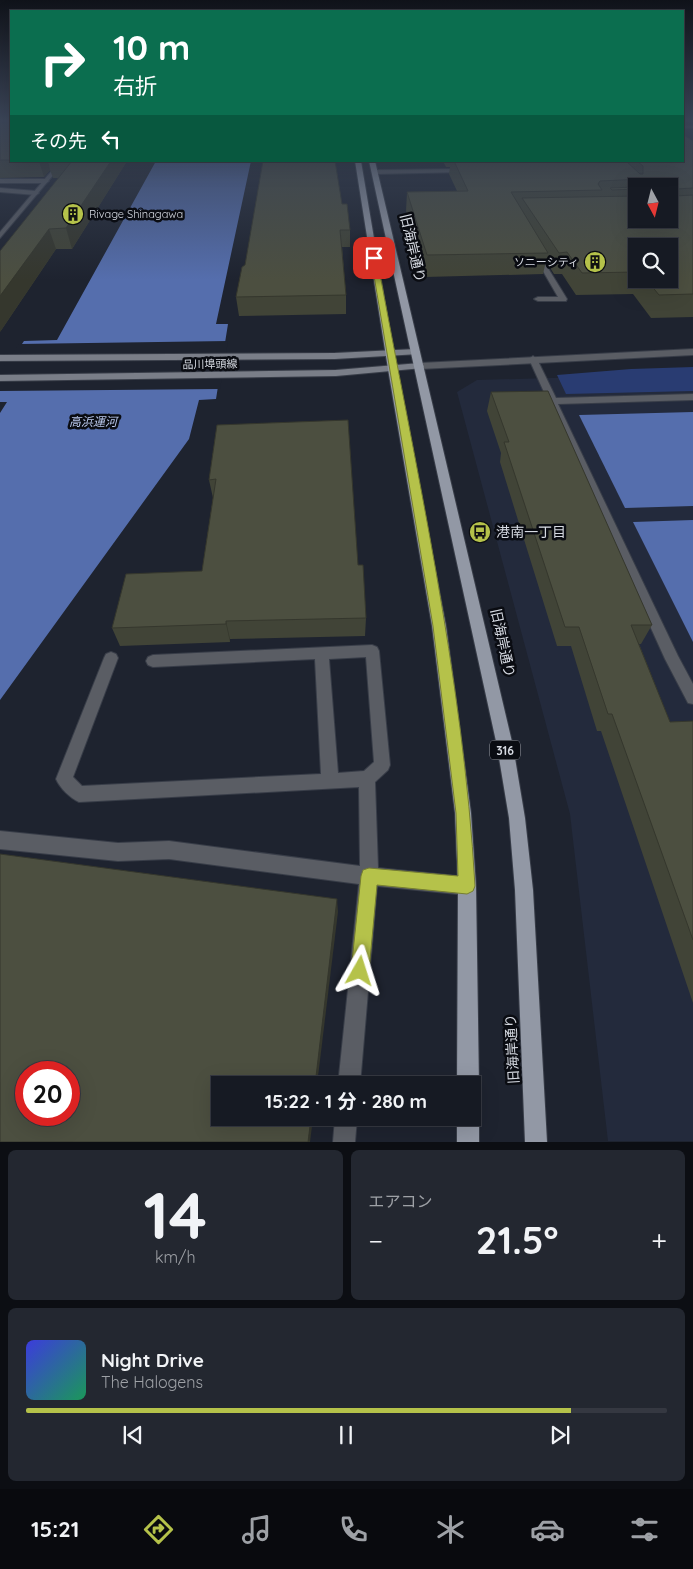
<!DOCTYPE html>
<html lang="ja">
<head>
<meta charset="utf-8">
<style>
  :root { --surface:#161a23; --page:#232730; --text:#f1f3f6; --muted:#9ea1a6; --line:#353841; --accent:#b5c24a }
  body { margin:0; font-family:Quicksand,"Noto Sans JP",sans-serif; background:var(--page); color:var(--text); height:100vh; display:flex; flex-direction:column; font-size:19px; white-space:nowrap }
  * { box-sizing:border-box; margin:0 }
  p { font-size:16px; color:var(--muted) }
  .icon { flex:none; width:28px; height:28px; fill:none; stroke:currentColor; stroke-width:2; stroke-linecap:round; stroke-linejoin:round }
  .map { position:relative; height:1142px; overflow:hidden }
  .sheet { display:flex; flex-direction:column; gap:8px; padding:8px; background:#0c0e13; flex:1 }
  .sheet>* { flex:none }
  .banner { position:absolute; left:10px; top:10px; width:674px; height:152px; border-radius:0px; box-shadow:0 5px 20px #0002,0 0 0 1px var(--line); background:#0b6e4f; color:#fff; overflow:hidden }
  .needle { width:32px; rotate:173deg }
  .tools { position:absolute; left:628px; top:178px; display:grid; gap:10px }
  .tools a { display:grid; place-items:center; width:50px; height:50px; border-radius:0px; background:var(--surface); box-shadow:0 5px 20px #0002,0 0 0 1px var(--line); font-size:25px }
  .speed { position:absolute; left:15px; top:1061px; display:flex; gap:10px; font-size:25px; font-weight:700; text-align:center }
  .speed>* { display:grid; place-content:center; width:65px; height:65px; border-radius:50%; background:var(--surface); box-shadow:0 5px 20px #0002,0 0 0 1px var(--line); line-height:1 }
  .speed .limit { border:8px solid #d22; background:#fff; color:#111 }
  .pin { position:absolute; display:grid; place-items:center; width:42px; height:42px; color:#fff; margin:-21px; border-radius:10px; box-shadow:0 2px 8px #0006 }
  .me { position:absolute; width:55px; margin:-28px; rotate:6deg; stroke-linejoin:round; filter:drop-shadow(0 0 4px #0008) }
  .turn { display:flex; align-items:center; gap:18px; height:105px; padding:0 20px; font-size:22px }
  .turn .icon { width:65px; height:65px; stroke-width:2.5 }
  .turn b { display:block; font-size:35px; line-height:42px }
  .then { display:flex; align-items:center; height:48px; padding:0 20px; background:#0003; gap:10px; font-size:19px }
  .big { font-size:38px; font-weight:700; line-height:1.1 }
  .sheet .card { flex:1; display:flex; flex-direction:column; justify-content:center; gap:8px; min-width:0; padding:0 18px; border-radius:8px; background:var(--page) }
  .sheet .dial { align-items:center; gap:0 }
  .dial b { font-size:65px; line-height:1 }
  .song { display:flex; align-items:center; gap:15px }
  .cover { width:60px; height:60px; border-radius:8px; background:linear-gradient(135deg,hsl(240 70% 55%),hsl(150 70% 35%)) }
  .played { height:5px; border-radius:2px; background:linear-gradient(90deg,var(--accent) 85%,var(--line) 85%) }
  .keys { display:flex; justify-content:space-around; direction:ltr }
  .heat { display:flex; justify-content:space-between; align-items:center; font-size:28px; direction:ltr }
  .sheet .tiles { flex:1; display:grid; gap:8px; grid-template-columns:1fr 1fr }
  .card:last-child { grid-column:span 2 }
  .trip { position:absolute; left:211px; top:1076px; width:270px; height:50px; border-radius:0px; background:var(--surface); box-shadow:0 5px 20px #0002,0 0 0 1px var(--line); font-weight:700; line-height:50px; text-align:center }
  .tabs { display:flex; height:80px; justify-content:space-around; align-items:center; background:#090a0e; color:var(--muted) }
  .tabs .icon { width:35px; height:35px }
  .tabs .active { color:var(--accent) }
  .tabs b { font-size:22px; color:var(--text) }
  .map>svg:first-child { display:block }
  .built { fill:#232a3c }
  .green { fill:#293c72 }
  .water { fill:#556ead }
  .pier { fill:#1e232f }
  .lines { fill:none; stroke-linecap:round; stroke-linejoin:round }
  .service-casing { stroke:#383d48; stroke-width:2 }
  .pedestrian-casing { stroke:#383d48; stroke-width:2 }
  .tertiary-casing { stroke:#383d48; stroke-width:2 }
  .secondary-casing { stroke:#383d48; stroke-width:2 }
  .primary-casing { stroke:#383d48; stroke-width:2 }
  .service { fill:#5a5d64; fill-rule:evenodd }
  .pedestrian { fill:#5a5d64; fill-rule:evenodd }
  .tertiary { fill:#5a5d64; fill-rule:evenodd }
  .secondary { fill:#7a7e88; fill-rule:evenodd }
  .primary { fill:#9298a5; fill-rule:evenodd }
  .wall { fill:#414437; fill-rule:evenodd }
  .shaded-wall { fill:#35372d }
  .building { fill:#4c4f40; stroke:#35372d; fill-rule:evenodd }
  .route { fill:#b5c24a; stroke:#767e30 }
  .labels { text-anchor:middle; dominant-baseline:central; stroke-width:5; stroke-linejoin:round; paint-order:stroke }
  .far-poi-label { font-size:11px; fill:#d6dae2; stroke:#0a0c12; text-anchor:start }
  .far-street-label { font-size:11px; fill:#d6dae2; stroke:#0a0c12 }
  .far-water-label { font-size:12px; font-style:italic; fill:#bbcaee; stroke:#0a0c12 }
  .shield { fill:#0a0c12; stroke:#999ca4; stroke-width:1 }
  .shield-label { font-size:12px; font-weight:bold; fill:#d6dae2 }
  .street-label { font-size:14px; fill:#d6dae2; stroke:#0a0c12 }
  .poi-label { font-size:14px; fill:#d6dae2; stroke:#0a0c12; text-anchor:start }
</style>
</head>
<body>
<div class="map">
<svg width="693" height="1142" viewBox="0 0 693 1142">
  <rect width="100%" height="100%" fill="#1e232f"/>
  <path class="built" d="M 693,374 L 693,1141 L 608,1141 L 570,814 L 457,392 L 477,380 Z"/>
  <path class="green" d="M 693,367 L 693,391 L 566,394 L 557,375 L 631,369 Z"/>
  <g class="water">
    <path d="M 156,161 L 251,161 L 216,324 L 228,324 L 216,399 L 199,400 L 189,439 L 0,700 L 0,413 L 7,402 L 0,402 L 0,376 L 24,341 L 57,340 Z"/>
    <path d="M 693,412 L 693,506 L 625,508 L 579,415 Z"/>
    <path d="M 693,520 L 693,642 L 633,522 Z"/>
  </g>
  <path class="pier" d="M 228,341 L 220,389 L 0,391 L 0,372 L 19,344 Z"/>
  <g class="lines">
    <g class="service-casing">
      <g id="service">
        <path d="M 0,179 L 46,179 L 49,181 L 46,183 L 0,183 Z"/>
        <path d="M 0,188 L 36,191 L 39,193 L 36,195 L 0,192 Z"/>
        <path d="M 533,356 L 537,359 L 556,398 L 693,394 L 693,400 L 558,404 L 678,656 L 693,684 L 693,704 L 688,703 L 665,659 L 529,359 Z"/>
        <path d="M 372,645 L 377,647 L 379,651 L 390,765 L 388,770 L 375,782 L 378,868 L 467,877 L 473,880 L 476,886 L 473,892 L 467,895 L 377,886 L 360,1085 L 338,1085 L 359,884 L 169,859 L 118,861 L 0,849 L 0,831 L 118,843 L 169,841 L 360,866 L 359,787 L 79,802 C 70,798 60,788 56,779 L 104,658 L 106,654 L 111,652 L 116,654 L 118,658 L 73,777 L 82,786 L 321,774 L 315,659 L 153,667 L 148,665 L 146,661 L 148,657 L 153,655 ZM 366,657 L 374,762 L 364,771 L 338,773 L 329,659 Z"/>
        <path d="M 335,1118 L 357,1118 L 355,1142 L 333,1142 Z"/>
      </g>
    </g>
    <g class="pedestrian-casing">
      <g id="pedestrian">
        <path d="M 465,169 L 467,172 L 375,174 L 372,172 L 375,170 Z"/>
        <path d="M 533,251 L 538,252 L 567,299 L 566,301 L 538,301 L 534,299 L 538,297 L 558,297 L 532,252 Z"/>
      </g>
    </g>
    <g class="tertiary-casing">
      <g id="tertiary">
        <rect x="682" y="126" width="11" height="2"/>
        <path d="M 60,161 L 65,161 L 0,238 L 0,232 Z"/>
        <path d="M 693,349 L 693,355 L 420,369 L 416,366 L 420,363 Z"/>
      </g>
    </g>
    <g class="secondary-casing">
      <g id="secondary">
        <path d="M 416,349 L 420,352 L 419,354 L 335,359 L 0,361 L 0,355 L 335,353 Z"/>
        <path d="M 420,363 L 424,366 L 423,368 L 336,376 L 0,381 L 0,375 L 336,370 Z"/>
      </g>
    </g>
    <g class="primary-casing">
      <g id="primary">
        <path d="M 355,161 L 361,161 L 396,369 L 446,626 L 471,813 L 476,886 L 479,1085 L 476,1093 L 472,1094 L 472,1085 L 457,1085 L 458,886 L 455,813 L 432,626 L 388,369 Z"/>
        <path d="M 369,161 L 375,161 L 513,746 L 525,818 L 533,890 L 547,1142 L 525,1142 L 515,890 L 509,818 L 497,746 Z"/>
        <path d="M 472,1109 L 476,1110 L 479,1118 L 479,1142 L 457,1142 L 457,1118 L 472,1118 Z"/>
      </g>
    </g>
    <use href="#service" class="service"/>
    <use href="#pedestrian" class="pedestrian"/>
    <use href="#tertiary" class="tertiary"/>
    <use href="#secondary" class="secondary"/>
    <use href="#primary" class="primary"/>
  </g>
  <g class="wall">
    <path d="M 0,120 L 11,120 L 11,161 L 127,161 L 72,249 L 56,249 L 0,332 L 59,178 L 53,178 L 50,170 L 44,177 L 0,178 Z"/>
    <path d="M 693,141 L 693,317 L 651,318 L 633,294 L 576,295 L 562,274 L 554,274 L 546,261 L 543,274 L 425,277 L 406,211 L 407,192 L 457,191 L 449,174 L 450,167 L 446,167 L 443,161 L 682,161 ZM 636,186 L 669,186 L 636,219 ZM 636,246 L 669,279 L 636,279 Z"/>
    <path d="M 342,204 L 350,230 L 350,247 L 342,247 L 346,295 L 346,314 L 239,316 L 236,297 L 245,265 Z"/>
    <path d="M 491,392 L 652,625 L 641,644 L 639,644 L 670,722 L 693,721 L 693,1003 L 601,731 L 597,731 L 571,646 L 557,646 L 500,462 L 501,453 L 487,411 Z"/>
    <path d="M 217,425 L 358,565 L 366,618 L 365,636 L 230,639 L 230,642 L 120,646 L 112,628 L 202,571 L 213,498 L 209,480 Z"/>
  </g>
  <g class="shaded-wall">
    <path d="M 0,120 L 6,120 L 11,133 L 0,134 Z"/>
    <path d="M 39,161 L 48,161 L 50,170 L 44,177 Z"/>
    <path d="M 111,161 L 127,161 L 72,249 L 66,228 Z"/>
    <path d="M 49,229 L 56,249 L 0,332 L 0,296 Z"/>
    <path d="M 226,621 L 230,639 L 230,642 L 226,624 Z"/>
    <path d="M 337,899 L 338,912 L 317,1085 L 315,1085 Z"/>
    <path d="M 311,1118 L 313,1118 L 310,1142 L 308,1142 Z"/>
  </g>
  <g class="building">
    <path d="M 7,120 L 11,120 L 11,160 L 0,160 L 0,123 L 6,123 Z"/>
    <path d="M 682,134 L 693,141 L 693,188 L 676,189 L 675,196 L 693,195 L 693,294 L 659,295 L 646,279 L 669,279 L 669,246 L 636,246 L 636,272 L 582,273 L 567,252 L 559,253 L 522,198 L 636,196 L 636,219 L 669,219 L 669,186 L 642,186 L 644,181 L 642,179 L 600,181 L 598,184 L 602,190 L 511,192 L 548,253 L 427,255 L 407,192 L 468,191 L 454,161 L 626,161 L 640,174 L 643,174 L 643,166 L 637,161 L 682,161 Z"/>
    <path d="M 72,161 L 111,161 L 66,228 L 49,229 L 0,296 L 0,251 Z"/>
    <path d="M 263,161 L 335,161 L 342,204 L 347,204 L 350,230 L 340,230 L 346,295 L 236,297 L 242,267 L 245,265 Z"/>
    <path d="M 636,187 L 636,189 L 612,190 L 610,188 Z"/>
    <path d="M 548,391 L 652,625 L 631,625 L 670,722 L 693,721 L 693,940 L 612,714 L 608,714 L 579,627 L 565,627 L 504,442 L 509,442 L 491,392 Z"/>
    <path d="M 348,420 L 358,565 L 363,565 L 366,618 L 226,621 L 226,624 L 112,628 L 126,574 L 202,571 L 216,479 L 209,480 L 217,425 Z"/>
    <path d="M 0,854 L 337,899 L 315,1085 L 220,1085 L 220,1118 L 311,1118 L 308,1142 L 0,1142 ZM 26,1072 L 69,1072 L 69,1115 L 26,1115 Z"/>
  </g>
  <linearGradient id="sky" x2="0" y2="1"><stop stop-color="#10131a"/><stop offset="0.43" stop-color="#3b4558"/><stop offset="1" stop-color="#3b4558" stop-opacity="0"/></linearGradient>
  <rect width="693" height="280" fill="url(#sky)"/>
  <path class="route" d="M 374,256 L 377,258 C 415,465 463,674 475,886 L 473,891 L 467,894 L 377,885 L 369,971 L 366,977 L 360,980 L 354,977 L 351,971 L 361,876 L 363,870 L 369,868 L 458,876 L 456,813 L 433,626 L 371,258 Z"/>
  <defs>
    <g id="building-disc" transform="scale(1.125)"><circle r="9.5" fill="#b5c24a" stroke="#0a0c12"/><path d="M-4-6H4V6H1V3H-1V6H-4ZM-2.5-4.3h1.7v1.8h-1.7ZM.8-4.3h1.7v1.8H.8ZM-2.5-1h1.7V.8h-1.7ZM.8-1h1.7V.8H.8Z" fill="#111"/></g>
    <g id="bus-disc" transform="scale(1.125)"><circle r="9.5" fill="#b5c24a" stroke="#0a0c12"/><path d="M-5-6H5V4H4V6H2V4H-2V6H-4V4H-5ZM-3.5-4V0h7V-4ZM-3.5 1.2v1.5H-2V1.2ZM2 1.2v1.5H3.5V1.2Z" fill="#111"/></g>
  </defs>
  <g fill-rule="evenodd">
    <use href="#building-disc" x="73" y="214"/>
    <use href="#building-disc" x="595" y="262"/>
    <use href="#bus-disc" x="480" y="532"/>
  </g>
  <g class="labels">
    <g class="far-poi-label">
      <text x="89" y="214">Rivage Shinagawa</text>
      <text x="579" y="262" text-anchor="end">ソニーシティ</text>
    </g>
    <g class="far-street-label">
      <text transform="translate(210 364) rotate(-1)">品川埠頭線</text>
    </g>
    <g class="far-water-label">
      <text x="93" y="421">高浜運河</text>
    </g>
    <rect class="shield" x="490" y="740.5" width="30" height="19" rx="4"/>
    <g class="shield-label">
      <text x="505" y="750">316</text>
    </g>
    <g class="street-label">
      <text transform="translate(413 248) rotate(77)">旧海岸通り</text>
      <text transform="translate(503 643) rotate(78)">旧海岸通り</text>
      <text transform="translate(512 1049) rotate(-93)">旧海岸通り</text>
    </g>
    <g class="poi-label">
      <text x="496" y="532">港南一丁目</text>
    </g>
  </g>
</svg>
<div class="tools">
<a><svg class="needle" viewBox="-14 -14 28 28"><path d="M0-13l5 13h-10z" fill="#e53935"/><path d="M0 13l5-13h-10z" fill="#9ea1a6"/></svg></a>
<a><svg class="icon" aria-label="search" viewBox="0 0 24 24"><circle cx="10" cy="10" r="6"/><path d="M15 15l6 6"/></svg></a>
</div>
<div class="speed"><div class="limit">20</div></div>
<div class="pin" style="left:374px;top:258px;background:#d93025"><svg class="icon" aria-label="arrive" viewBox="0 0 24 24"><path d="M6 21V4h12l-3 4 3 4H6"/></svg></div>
<svg class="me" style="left:360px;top:971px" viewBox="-20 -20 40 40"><path d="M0-17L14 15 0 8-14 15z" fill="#b5c24a" stroke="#fff" stroke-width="4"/></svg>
<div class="trip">15:22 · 1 分 · 280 m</div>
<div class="banner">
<div class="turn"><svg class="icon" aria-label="right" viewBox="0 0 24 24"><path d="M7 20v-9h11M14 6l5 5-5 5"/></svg><div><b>10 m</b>右折</div></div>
<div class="then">その先<svg class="icon" aria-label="left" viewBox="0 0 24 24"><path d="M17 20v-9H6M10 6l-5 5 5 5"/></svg></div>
</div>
</div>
<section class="sheet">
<div class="tiles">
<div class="card dial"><b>14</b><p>km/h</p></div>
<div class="card"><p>エアコン</p>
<div class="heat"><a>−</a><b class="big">21.5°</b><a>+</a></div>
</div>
<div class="card">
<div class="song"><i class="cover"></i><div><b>Night Drive</b><p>The Halogens</p></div></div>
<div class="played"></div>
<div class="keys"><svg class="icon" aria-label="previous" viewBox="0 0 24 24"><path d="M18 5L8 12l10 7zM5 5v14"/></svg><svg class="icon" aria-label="pause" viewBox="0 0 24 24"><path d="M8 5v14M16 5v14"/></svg><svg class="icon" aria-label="next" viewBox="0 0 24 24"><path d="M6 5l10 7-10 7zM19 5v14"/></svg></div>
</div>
</div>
</section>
<nav class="tabs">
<b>15:21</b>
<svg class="icon active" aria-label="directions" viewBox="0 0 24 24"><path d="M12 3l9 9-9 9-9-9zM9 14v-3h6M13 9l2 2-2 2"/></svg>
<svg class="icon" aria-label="music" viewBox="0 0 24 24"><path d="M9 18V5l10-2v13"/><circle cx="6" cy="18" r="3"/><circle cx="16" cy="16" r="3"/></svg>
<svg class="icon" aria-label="phone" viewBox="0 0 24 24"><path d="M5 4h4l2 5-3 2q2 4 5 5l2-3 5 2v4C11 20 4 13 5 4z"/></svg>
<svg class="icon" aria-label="climate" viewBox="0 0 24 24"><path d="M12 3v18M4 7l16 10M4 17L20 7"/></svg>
<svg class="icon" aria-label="car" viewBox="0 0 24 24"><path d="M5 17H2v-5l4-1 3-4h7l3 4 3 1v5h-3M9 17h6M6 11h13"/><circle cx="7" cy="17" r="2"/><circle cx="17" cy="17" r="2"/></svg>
<svg class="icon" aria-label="filters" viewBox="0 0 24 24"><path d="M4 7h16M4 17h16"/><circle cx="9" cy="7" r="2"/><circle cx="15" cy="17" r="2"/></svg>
</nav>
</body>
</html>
